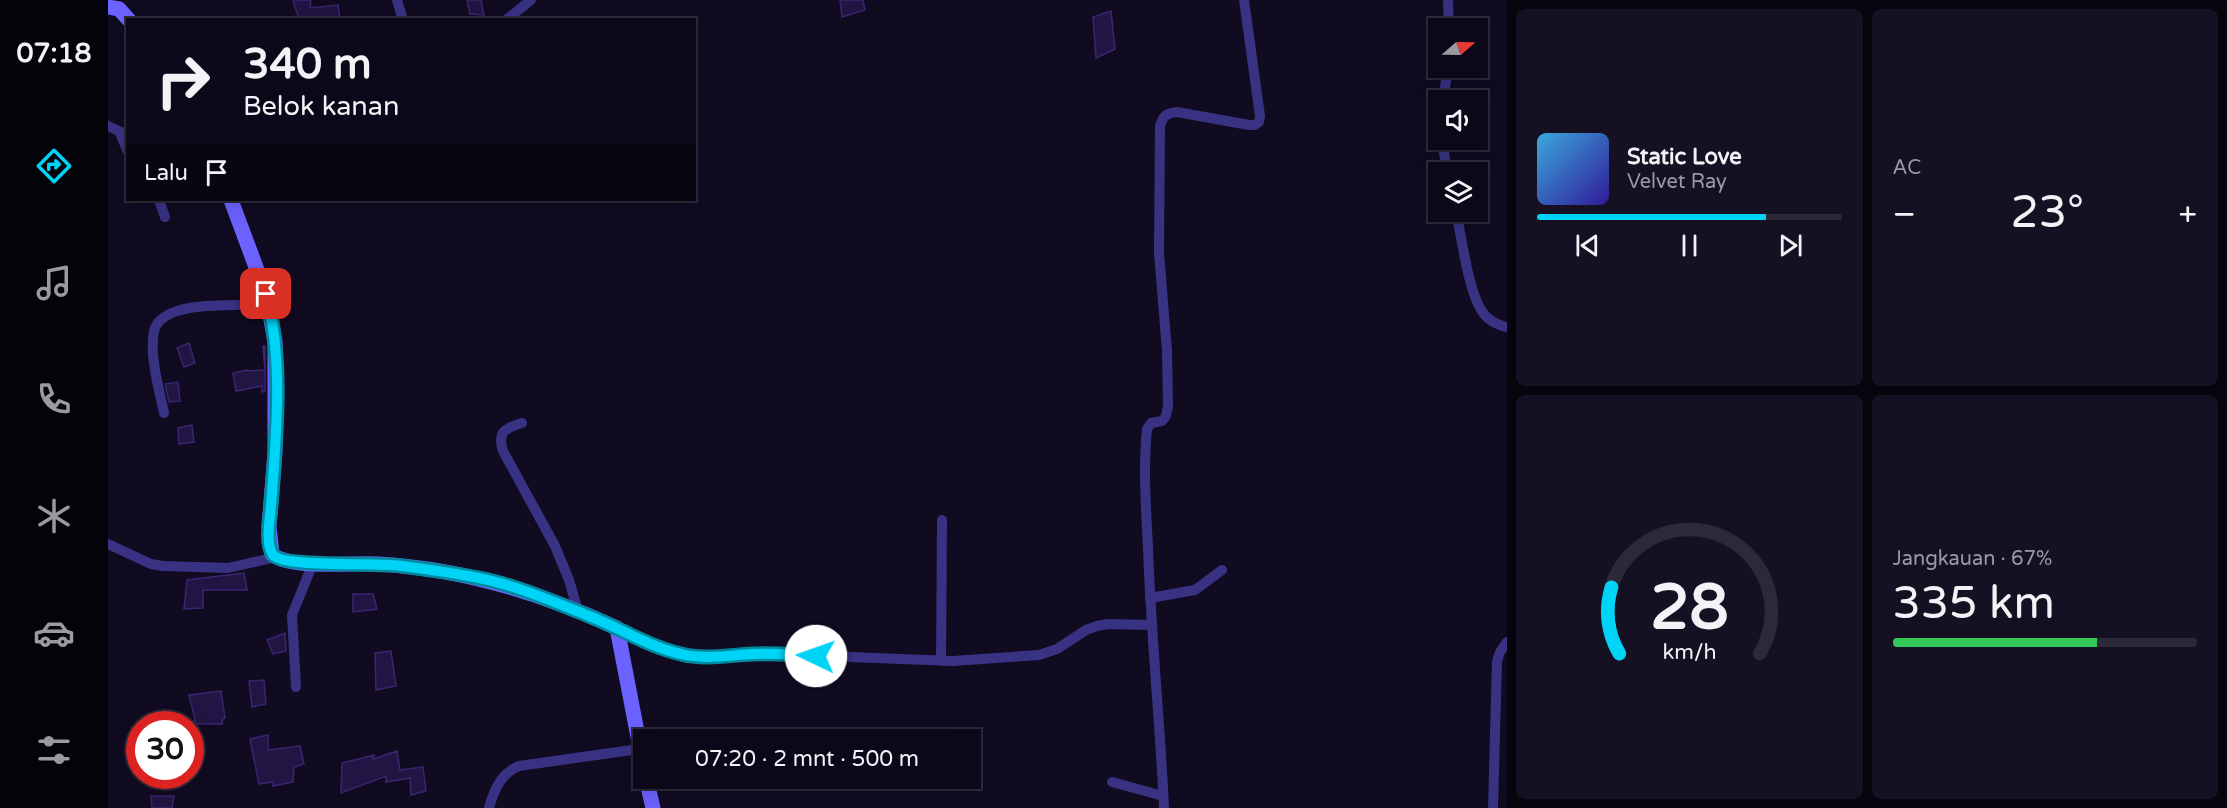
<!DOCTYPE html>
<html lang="id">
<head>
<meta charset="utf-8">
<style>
  :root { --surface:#0c0819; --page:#151122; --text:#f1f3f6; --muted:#9a9aa2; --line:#2c2938; --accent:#00d4f6 }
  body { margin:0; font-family:"Varela Round",sans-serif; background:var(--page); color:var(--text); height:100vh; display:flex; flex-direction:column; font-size:22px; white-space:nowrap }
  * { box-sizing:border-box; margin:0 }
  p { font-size:20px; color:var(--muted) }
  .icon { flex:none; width:33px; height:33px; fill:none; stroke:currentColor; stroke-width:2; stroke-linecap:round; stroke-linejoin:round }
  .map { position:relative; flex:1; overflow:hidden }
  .sheet { display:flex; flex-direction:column; gap:9px; padding:9px; background:#07040e; width:720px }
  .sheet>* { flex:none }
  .guide { position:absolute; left:18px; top:18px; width:570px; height:183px; border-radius:0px; box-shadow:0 6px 24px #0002,0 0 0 2px var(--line); background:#0c0819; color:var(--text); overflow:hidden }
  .needle { width:39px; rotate:70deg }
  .tools { position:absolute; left:1320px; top:18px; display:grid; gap:12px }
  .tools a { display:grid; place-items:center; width:60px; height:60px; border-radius:0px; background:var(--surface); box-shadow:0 6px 24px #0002,0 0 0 2px var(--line); font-size:30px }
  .speed { position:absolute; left:18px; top:711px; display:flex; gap:12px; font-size:30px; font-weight:700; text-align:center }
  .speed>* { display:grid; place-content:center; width:78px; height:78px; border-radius:50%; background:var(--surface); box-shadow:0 6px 24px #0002,0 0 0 2px var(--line); line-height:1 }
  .speed .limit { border:9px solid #d22; background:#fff; color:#111 }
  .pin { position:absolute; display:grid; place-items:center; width:51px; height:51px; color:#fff; margin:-26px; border-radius:12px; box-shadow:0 3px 9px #0006 }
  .me { position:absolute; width:66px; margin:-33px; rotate:273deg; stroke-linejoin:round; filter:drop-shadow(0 0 4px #0008) }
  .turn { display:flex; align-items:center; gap:21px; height:126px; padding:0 18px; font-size:27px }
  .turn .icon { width:78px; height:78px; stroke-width:2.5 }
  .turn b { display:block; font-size:42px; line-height:51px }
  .then { display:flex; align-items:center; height:57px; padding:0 18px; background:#0003; gap:12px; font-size:22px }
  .big { font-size:45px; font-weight:600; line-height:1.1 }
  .sheet .tile { flex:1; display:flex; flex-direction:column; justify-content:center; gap:9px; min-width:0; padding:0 21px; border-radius:9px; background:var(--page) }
  .sheet .dial { align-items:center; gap:0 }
  .dial svg { height:156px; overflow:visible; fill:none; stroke:var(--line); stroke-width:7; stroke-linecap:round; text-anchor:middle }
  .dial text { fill:var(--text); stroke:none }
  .song { display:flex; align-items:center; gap:18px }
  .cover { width:72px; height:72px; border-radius:9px; background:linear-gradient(135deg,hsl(200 70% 55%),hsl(250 70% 35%)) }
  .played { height:6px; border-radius:3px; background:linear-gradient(90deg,var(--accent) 75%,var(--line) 75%) }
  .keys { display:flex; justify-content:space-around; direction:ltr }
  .heat { display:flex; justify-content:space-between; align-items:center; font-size:33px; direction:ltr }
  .charge { height:9px; border-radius:4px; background:linear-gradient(90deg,#34c759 67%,var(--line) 0) }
  .sheet .tiles { flex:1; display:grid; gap:9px; grid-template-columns:repeat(2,1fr) }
  .trip { position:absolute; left:525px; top:729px; width:348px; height:60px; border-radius:0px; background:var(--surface); box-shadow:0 6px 24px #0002,0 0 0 2px var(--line); font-weight:600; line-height:60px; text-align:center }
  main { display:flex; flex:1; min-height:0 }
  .menu { display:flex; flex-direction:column; width:108px; justify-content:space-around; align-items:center; background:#05030a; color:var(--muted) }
  .menu .icon { width:42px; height:42px }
  .menu .current { color:var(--accent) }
  .menu b { font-size:27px; color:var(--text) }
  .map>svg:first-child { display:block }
  .building { fill:#211643; stroke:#382671; stroke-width:1.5 }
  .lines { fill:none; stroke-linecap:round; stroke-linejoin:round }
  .street { stroke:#393283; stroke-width:10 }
  .secondary { stroke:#6c62ff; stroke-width:15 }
  .route-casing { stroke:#008aa0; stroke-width:15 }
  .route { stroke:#00d4f6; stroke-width:10 }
</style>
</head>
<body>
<main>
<nav class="menu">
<b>07:18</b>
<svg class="icon current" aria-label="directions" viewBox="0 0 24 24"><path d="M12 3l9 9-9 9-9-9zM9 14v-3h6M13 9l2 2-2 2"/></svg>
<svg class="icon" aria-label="music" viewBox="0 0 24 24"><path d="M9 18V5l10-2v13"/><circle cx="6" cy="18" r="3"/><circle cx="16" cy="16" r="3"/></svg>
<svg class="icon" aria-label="phone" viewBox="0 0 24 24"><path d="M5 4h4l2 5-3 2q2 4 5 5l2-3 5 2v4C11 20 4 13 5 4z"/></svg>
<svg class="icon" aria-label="climate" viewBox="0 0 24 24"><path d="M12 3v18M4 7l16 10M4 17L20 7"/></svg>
<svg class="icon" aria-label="car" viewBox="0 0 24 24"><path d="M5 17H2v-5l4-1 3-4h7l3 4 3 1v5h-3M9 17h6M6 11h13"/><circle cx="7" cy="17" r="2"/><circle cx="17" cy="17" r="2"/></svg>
<svg class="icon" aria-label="filters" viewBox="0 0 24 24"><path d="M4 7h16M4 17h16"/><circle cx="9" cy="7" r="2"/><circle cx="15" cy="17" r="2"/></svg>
</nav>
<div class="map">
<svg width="1399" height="808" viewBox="0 0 1399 808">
  <rect width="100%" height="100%" fill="#100b21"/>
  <g class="building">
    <path d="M 185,0 L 203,0 L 202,8 L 230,5 L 232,20 L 191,20 Z"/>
    <path d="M 359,0 L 373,0 L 376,15 L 362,14 Z"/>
    <path d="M 732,0 L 755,0 L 757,10 L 734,17 Z"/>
    <path d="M 1003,11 L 1007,49 L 988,58 L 985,17 Z"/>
    <path d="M 81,343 L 87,363 L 76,367 L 69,348 Z"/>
    <path d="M 155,346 L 157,346 L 157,391 L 154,392 L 154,386 L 128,391 L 125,373 L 139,370 L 139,371 L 157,370 Z"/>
    <path d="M 70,382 L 72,401 L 61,402 L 57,384 Z"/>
    <path d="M 84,425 L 86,442 L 71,444 L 70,428 Z"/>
    <path d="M 136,573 L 139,590 L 95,590 L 95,608 L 76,609 L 79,580 Z"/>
    <path d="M 245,594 L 265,594 L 269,609 L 245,612 Z"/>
    <path d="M 177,633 L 178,651 L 165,654 L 159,640 Z"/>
    <path d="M 283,651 L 288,686 L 268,690 L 267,653 Z"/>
    <path d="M 156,680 L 158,704 L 144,707 L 141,681 Z"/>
    <path d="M 113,691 L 117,718 L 115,718 L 114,724 L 88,724 L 81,695 Z"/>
    <path d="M 160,735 L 160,750 L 192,746 L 196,764 L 186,767 L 185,782 L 165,786 L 165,782 L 151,784 L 142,739 Z"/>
    <path d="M 289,751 L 292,770 L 315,767 L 318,791 L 303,795 L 302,778 L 278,782 L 278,776 L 233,793 L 234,763 L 266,755 L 265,759 Z"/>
    <path d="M 43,796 L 66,796 L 64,808 L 44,808 Z"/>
  </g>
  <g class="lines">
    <g class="street">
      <path d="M 289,0 L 295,20"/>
      <path d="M 1340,0 L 1341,28"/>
      <path d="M 398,20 L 423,0"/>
      <path d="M 1335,100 L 1340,68"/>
      <path d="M 0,126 L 20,135"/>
      <path d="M 12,133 L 20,152"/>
      <path d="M 1334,140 L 1339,172"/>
      <path d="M 51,200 L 57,217"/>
      <path d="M 1348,212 C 1354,238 1360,292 1375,313 C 1381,321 1389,325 1399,327"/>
      <path d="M 56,413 C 51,389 41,354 46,331 C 54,298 134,306 161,305"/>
      <path d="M 414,423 C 397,428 389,432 395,451 L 447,546 L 461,580 L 470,611"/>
      <path d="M 0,544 L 43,564 L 55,566 L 120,568 L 168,557"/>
      <path d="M 1042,598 L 1087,590 L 1114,570"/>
      <path d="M 509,628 L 556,649 L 591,657 L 665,654 L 845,661 L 931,655 L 949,649 L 978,630 L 989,626 L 1000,624 L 1043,625"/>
      <path d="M 833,661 L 834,520"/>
      <path d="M 188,687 L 184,615 L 205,563"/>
      <path d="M 1004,782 L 1055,796"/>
      <path d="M 381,808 C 386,790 393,773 411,766 L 531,749"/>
      <path d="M 1056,808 C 1052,721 1043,635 1040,548 C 1038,509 1035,468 1039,429 L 1043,423 L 1054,421 L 1058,416 L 1060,406 L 1059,351 L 1051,253 L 1052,126 C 1055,116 1058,113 1069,112 L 1141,125 L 1147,125 L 1151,122 L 1152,116 L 1136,0"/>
      <path d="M 1385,808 L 1389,661 L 1392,652 L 1399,642"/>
    </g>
    <g class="secondary">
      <path d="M 0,7 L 11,9 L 21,20"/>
      <path d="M 123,200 L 158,294 L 167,341 L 167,453 L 161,526 L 164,554 C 182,570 245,562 271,564 C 354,569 434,593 509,628 L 536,768"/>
      <path d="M 538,778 L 545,808"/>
    </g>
  </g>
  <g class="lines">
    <g class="route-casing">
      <path id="route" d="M 158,294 C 176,360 168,438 163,506 C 162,519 157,543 165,555 C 175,568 271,562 294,566 C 325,570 357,574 388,582 C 420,590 451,604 481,616 C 512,628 541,647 573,654 C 596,660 621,655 645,654 C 666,653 687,655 708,656"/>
    </g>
    <use href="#route" class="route"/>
  </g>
</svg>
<div class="tools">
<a><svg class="needle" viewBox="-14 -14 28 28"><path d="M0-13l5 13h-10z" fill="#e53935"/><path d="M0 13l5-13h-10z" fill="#9a9aa2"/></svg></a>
<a><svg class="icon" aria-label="sound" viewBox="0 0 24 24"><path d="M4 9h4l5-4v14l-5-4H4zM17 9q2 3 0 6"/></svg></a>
<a><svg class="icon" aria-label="layers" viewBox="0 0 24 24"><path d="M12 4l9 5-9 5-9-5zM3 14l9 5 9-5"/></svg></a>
</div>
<div class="speed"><div class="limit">30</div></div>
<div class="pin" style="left:158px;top:294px;background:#d93025"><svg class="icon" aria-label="arrive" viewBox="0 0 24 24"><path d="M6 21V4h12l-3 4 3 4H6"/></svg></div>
<svg class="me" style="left:708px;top:656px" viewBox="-20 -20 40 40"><circle r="19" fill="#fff"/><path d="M0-13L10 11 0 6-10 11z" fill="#00d4f6"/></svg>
<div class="trip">07:20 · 2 mnt · 500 m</div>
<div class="guide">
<div class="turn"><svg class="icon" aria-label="right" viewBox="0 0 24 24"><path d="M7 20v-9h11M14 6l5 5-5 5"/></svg><div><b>340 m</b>Belok kanan</div></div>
<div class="then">Lalu<svg class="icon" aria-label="arrive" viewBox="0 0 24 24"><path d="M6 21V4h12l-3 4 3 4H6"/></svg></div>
</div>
</div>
<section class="sheet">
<div class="tiles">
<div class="tile">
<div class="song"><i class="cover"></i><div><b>Static Love</b><p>Velvet Ray</p></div></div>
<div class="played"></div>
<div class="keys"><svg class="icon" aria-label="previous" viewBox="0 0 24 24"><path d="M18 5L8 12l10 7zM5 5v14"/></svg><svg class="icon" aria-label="pause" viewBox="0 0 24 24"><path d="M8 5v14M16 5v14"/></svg><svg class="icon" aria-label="next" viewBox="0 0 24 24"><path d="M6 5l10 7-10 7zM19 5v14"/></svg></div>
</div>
<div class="tile"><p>AC</p>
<div class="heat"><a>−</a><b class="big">23°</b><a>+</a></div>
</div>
<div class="tile dial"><svg viewBox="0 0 100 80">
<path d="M14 69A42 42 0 1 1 86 69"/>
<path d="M14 69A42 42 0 0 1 10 35" stroke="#00d4f6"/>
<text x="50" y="56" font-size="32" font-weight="700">28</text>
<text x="50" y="72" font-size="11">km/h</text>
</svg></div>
<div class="tile"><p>Jangkauan · 67%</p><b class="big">335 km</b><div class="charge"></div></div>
</div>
</section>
</main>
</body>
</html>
